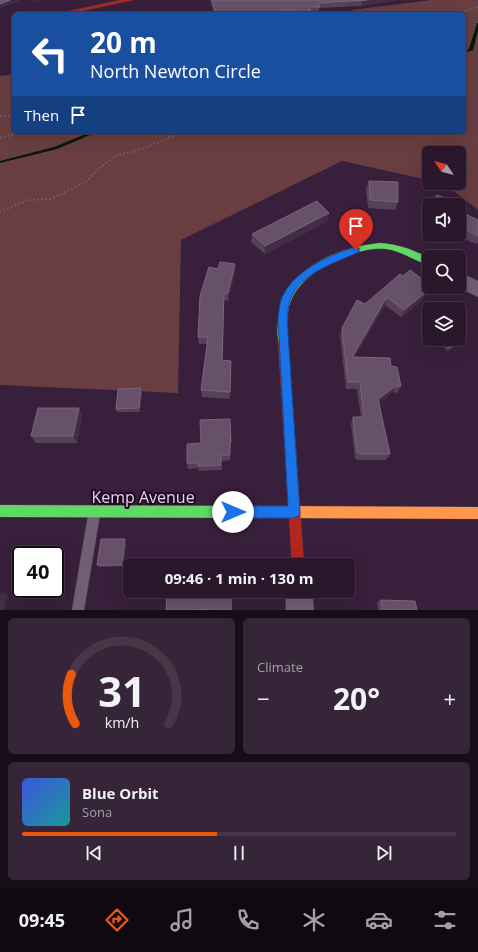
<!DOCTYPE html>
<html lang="en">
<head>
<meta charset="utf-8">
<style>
  :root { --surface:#2a172c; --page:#362438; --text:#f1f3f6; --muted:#a59fa9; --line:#463648; --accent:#ea580c }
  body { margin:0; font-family:"Open Sans",sans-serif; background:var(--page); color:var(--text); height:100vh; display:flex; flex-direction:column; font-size:15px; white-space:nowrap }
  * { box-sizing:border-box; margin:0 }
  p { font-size:13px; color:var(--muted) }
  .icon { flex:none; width:22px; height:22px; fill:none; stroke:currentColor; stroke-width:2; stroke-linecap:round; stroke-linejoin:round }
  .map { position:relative; height:610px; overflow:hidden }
  .details { display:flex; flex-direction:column; gap:8px; padding:8px; background:#170d18; flex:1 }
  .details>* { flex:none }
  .top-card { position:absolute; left:12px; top:12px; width:454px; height:122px; border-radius:6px; box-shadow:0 4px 16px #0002,0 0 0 1px var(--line); background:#1a4fa0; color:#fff; overflow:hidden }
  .needle { width:26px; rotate:305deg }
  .buttons { position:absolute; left:422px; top:146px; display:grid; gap:8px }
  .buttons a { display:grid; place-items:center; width:44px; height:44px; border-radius:6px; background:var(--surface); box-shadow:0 4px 16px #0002,0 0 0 1px var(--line); font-size:20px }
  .speed { position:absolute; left:12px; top:546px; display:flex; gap:8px; font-size:20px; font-weight:700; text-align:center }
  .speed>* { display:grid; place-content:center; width:52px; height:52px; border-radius:50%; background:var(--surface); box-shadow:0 4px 16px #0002,0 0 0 1px var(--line); line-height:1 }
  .speed .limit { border:2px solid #111; border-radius:6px; background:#fff; color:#111 }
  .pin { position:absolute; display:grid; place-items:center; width:34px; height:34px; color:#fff; margin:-41px -17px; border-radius:50% 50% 50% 0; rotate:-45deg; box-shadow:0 0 4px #0007 }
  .pin .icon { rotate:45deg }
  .me { position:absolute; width:44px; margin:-22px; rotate:90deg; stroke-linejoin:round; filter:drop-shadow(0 0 3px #0008) }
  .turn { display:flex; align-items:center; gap:14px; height:84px; padding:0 12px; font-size:18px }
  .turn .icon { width:52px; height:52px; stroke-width:2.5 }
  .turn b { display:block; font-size:28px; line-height:34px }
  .then { display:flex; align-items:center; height:38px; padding:0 12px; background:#0003; gap:8px; font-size:15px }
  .big { font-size:30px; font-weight:700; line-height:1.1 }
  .details .card { flex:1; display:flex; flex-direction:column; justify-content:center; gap:6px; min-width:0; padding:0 14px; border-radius:6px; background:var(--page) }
  .details .dial { align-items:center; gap:0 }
  .dial svg { height:104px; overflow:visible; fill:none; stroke:var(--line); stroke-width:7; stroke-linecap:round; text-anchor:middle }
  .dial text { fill:var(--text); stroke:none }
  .song { display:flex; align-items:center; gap:12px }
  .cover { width:48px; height:48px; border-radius:6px; background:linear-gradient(135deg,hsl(230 70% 55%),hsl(180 70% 35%)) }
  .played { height:4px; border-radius:2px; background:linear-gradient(90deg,var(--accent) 45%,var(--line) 45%) }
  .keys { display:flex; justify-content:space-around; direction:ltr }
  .heat { display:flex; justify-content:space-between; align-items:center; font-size:22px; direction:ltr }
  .details .tiles { flex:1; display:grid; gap:8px; grid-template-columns:1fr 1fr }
  .card:last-child { grid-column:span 2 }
  .trip { position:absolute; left:123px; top:558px; width:232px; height:40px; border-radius:6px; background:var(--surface); box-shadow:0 4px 16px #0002,0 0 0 1px var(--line); font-weight:700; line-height:40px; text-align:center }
  .tab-bar { display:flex; height:64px; justify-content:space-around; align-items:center; background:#110912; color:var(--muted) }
  .tab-bar .icon { width:28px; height:28px }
  .tab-bar .on { color:var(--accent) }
  .tab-bar b { font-size:18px; color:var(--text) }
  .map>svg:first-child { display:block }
  .green { fill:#683e41 }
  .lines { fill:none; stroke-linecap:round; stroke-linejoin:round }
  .stream { fill:#051a05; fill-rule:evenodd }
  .lane-casing { stroke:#4e3b51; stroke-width:1 }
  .street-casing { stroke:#4e3b51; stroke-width:1 }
  .fast-casing { stroke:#4e3b51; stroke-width:1 }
  .slow-casing { stroke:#4e3b51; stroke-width:1 }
  .jam-casing { stroke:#4e3b51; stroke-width:1 }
  .path-far1 { stroke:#726074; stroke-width:1.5; stroke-dasharray:1.5 2; stroke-linecap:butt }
  .path { stroke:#726074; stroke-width:2; stroke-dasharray:1.5 2.5; stroke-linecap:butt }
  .lane { fill:#705e73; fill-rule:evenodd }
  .street { fill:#705e73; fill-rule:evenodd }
  .fast { fill:#63d668; fill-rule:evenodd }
  .slow { fill:#ff974d; fill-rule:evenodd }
  .jam { fill:#b3261e; fill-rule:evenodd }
  .wall { fill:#564258 }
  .shaded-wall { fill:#432d46 }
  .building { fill:#665169; stroke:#7b657e }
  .route { fill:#1a73e8; stroke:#114b97 }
  .labels { text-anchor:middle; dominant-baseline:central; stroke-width:4; stroke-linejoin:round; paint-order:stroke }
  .near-street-label { font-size:16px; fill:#ead0ef; stroke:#1d0a20 }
</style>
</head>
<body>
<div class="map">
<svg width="478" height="610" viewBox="0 0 478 610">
  <rect width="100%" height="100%" fill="#381f3b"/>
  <path class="green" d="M 431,0 L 478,0 L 478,210 L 445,184 L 441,183 L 459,183 L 459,153 L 429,153 L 429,180 L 342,161 L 181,240 L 178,393 L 0,385 L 0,76 L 14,74 L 14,132 L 464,132 L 464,14 L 342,14 L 352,10 Z"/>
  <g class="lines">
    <g class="stream">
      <path d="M 477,23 L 478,23 L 478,30 L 473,50 L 464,53 L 464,51 L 469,49 Z"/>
      <path d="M 91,132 L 97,132 L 57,149 L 0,163 L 0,161 L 54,147 Z"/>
    </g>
    <g class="lane-casing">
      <path id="lane" d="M 94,509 L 98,511 L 100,515 L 84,610 L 72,610 L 88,515 L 90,511 Z"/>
    </g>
    <g class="street-casing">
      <g id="street">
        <path d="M 459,272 L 478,281 L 478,297 L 458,287 Z"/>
        <path d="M 286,591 L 312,591 L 314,610 L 286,610 Z"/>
      </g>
    </g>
    <g class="fast-casing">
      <g id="fast">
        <path d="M 380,243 C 398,244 414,250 429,258 L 429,265 C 414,261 402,251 386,249 C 356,246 307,269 293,296 C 286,309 287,326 288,341 L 286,344 L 283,345 L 280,344 C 276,337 278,327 278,320 C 282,270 337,247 380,243 Z"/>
        <path d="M 0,505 L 276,506 L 280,508 L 282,512 L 280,516 L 276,518 L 0,517 Z"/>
      </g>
    </g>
    <g class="slow-casing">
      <path id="slow" d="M 276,506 L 478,507 L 478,519 L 276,518 L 272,516 L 270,512 L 272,508 Z"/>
    </g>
    <g class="jam-casing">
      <g id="jam">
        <path d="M 122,0 L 133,0 L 67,14 L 56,14 Z"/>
        <path d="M 283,337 L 286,338 L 288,341 L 304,565 L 292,565 L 278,341 L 280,338 Z"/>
      </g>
    </g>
    <path class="path-far1" d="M 457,14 L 478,7"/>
    <g class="path">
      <path d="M 0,116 L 14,117"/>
      <path d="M 0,138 L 23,132"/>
      <path d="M 0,212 L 28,200 L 51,199 L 86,182 L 97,170 L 117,155 L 137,151 L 183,132"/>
    </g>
    <use href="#lane" class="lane"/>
    <use href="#street" class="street"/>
    <use href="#fast" class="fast"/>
    <use href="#slow" class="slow"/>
    <use href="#jam" class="jam"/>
  </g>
  <g class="wall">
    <path d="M 210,0 L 397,0 L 361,6 L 319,8 L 319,12 L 311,12 L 311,14 L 214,14 Z"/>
    <path d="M 369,181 L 398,202 L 395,210 L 368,208 L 366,189 Z"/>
    <path d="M 437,195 L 462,205 L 459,211 L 478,220 L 478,242 L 476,244 L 456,235 L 459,235 L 459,205 L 429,205 L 429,222 L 421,218 L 424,210 Z"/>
    <path d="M 328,221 L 265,254 L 251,242 L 252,234 Z"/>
    <path d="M 218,269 L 235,272 L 228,301 L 224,300 L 223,360 L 231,368 L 230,399 L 202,397 L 201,390 L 207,344 L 199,344 L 198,337 Z"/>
    <path d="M 403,276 L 429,284 L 422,301 L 401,317 L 385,305 L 354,357 L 391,366 L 401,386 L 397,393 L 393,392 L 379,403 L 390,454 L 386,460 L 357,460 L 355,458 L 351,424 L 353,417 L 361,417 L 357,389 L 346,389 L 340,336 L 342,328 L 365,304 Z"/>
    <path d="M 466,336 L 464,340 L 448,351 L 437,341 L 438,339 L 459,339 Z"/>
    <path d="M 142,392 L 140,412 L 117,412 L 116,409 Z"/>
    <path d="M 79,408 L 82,415 L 77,443 L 36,443 L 31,436 Z"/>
    <path d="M 230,419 L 231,448 L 230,448 L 230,460 L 221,461 L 222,470 L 199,471 L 198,468 L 188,469 L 187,463 L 201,443 Z"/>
    <path d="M 126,541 L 124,566 L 99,567 L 97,565 Z"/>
    <path d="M 145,591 L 231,591 L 232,610 L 166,610 L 167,595 L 147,596 L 145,593 Z"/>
    <path d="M 381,600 L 417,610 L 378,610 L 377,602 Z"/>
  </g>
  <g class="shaded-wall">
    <path d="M 10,0 L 19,0 L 19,1 L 0,8 L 0,4 Z"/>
    <path d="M 30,0 L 43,0 L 30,1 Z"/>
    <path d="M 367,0 L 397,0 L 361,6 L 362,1 Z"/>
    <path d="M 291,10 L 290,14 L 261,14 Z"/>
    <path d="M 329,213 L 328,221 L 265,254 L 265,246 Z"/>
    <path d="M 235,264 L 235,272 L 228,301 L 228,293 Z"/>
    <path d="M 429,285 L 426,292 L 418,298 L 422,290 Z"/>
    <path d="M 224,293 L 224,300 L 223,368 L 222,360 Z"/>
    <path d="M 425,293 L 422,301 L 401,317 L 404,310 Z"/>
    <path d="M 387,297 L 385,305 L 349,364 L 352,357 Z"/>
    <path d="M 466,336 L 464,340 L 448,351 L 450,348 Z"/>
    <path d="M 396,386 L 393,392 L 375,406 L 378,399 Z"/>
    <path d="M 141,388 L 142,392 L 140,412 L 139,408 Z"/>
    <path d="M 79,408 L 82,415 L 77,443 L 73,436 Z"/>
    <path d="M 125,539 L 126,541 L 124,566 L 122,565 Z"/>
    <path d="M 1,591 L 8,594 L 4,610 L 0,610 L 0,596 Z"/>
  </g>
  <g class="building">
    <path d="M 0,0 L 10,0 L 0,4 Z"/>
    <path d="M 212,0 L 367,0 L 318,3 L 320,7 L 309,7 L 311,11 L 293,12 L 291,10 L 261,14 L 216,14 Z"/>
    <path d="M 369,181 L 398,182 L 398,202 L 370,200 Z"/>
    <path d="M 437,195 L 462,205 L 459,209 L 459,205 L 429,205 L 429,212 L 424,210 Z"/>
    <path d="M 317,201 L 329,213 L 265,246 L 252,234 Z"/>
    <path d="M 459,211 L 478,220 L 478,236 L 459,226 Z"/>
    <path d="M 220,262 L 235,264 L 228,293 L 224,293 L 222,360 L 231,361 L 230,392 L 201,390 L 208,337 L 198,337 L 200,296 L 209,267 L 218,269 Z"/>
    <path d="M 410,270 L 429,284 L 422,290 L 425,293 L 404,310 L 387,297 L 352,357 L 390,358 L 391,366 L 397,367 L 401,386 L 396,386 L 378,399 L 390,454 L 360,454 L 357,452 L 353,417 L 364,417 L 360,382 L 348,382 L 342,328 L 357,300 L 365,304 L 400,274 L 403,276 Z"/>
    <path d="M 459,330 L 466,336 L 450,348 L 440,339 L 459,339 Z"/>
    <path d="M 141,388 L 139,408 L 116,409 L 118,389 Z"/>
    <path d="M 38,408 L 79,408 L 73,436 L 31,436 Z"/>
    <path d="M 230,419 L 231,442 L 230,442 L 230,455 L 221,455 L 221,465 L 198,466 L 198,463 L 187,463 L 187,444 L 201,443 L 200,420 Z"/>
    <path d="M 101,539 L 125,539 L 122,565 L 97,565 Z"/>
    <path d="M 145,591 L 231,591 L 231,610 L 214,610 L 214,609 L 187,610 L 166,610 L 167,592 L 145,593 Z"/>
    <path d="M 381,600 L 415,601 L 417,610 L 382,610 Z"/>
  </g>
  <path class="route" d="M 356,247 L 359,248 L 359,252 C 335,263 300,273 290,300 C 288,306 288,313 287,318 L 300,512 L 299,516 L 294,518 L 233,518 L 229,516 L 227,512 L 229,508 L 233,506 L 288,506 L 278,318 C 279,313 279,306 281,300 C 292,271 329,255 356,247 Z"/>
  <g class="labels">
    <g class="near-street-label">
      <text x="143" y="497">Kemp Avenue</text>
    </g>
  </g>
</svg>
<div class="buttons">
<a><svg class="needle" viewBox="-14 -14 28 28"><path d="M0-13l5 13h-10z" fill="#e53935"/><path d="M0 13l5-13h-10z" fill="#a59fa9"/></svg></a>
<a><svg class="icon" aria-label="sound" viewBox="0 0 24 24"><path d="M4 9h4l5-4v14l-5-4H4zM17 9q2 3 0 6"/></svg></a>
<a><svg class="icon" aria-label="search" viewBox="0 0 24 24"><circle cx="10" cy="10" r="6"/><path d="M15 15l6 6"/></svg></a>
<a><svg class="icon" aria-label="layers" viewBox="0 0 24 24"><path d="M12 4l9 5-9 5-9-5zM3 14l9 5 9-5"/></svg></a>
</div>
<div class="speed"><div class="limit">40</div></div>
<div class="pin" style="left:356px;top:250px;background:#d93025"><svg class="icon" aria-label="arrive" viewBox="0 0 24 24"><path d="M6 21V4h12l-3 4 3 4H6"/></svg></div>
<svg class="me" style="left:233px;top:512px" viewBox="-20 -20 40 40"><circle r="19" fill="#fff"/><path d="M0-13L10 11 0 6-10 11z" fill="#1a73e8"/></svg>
<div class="trip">09:46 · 1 min · 130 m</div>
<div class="top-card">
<div class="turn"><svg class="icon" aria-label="left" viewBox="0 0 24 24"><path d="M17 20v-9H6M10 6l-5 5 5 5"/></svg><div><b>20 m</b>North Newton Circle</div></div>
<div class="then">Then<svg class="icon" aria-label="arrive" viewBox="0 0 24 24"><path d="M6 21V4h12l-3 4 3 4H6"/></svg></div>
</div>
</div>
<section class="details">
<div class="tiles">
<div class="card dial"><svg viewBox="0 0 100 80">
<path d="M14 69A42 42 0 1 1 86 69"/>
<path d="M14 69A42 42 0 0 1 11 31" stroke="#ea580c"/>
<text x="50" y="56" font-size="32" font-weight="700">31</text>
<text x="50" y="72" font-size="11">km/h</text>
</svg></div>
<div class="card"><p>Climate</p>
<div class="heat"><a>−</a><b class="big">20°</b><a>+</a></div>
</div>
<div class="card">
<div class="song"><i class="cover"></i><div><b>Blue Orbit</b><p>Sona</p></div></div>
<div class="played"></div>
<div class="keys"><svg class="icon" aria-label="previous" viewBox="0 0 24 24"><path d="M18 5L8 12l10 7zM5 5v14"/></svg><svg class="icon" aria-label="pause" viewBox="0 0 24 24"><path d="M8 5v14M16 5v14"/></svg><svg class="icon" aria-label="next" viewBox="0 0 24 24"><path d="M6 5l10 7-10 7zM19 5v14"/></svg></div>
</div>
</div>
</section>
<nav class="tab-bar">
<b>09:45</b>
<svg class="icon on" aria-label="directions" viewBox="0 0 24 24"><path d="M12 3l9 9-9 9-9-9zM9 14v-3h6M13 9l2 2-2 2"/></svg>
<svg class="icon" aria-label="music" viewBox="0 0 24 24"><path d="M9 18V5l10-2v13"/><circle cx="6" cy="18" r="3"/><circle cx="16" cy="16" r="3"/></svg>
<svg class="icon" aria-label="phone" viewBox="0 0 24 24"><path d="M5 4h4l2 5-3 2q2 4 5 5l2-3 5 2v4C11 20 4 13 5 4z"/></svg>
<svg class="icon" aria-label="climate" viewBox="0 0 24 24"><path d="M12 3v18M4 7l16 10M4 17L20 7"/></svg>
<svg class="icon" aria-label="car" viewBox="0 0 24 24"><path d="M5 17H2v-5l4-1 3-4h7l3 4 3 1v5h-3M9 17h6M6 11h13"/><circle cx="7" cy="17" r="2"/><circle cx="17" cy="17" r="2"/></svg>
<svg class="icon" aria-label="filters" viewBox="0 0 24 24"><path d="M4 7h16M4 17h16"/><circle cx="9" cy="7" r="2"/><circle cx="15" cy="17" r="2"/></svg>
</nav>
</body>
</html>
